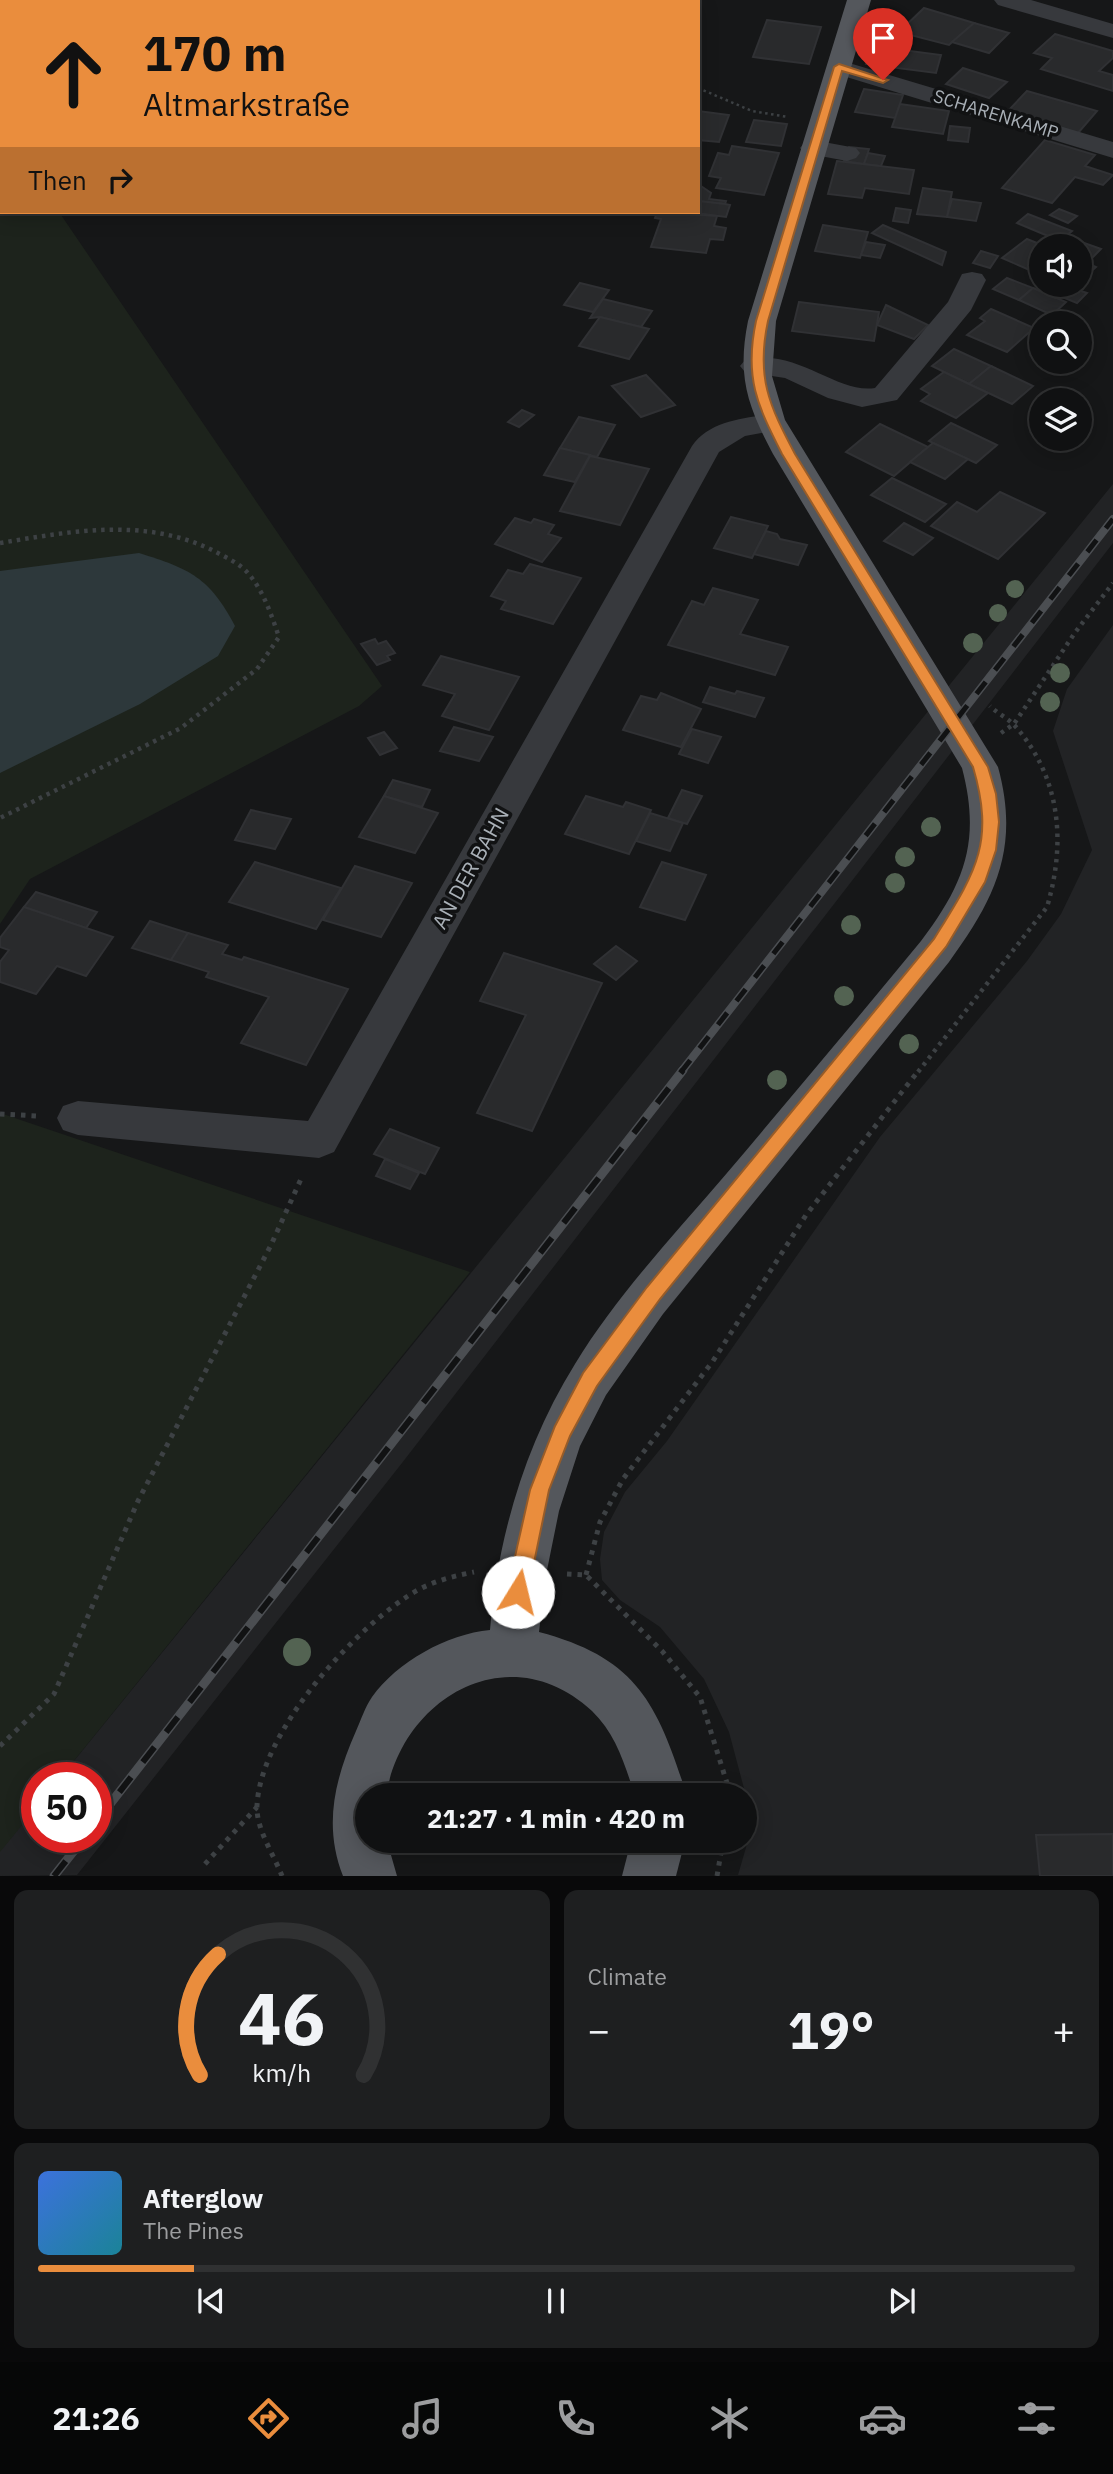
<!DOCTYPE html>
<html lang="en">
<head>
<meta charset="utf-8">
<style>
  :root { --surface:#101112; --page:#1e1f20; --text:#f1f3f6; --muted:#9c9d9f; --line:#303132; --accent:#ea8d3d }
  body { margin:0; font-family:"IBM Plex Sans",sans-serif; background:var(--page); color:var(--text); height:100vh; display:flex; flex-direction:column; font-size:26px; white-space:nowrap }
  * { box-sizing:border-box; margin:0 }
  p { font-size:23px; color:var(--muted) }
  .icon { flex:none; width:38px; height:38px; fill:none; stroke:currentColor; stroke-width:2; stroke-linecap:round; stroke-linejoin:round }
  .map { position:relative; height:1876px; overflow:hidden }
  .sheet { display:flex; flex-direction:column; gap:14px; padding:14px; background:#09090a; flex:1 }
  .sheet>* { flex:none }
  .top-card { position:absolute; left:0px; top:0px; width:700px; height:214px; box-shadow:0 4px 18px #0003,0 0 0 2px var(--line); background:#ea8d3d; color:#111; overflow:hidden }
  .buttons { position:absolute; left:1029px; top:234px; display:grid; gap:14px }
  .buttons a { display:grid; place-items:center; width:63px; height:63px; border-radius:50%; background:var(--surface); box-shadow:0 4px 18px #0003,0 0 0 2px var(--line); font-size:35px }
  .speed { position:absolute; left:21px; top:1762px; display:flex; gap:14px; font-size:35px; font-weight:700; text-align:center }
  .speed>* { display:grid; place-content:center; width:91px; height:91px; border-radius:50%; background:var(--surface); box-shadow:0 4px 18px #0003,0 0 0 2px var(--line); line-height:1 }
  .speed .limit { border:10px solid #d22; background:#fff; color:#111 }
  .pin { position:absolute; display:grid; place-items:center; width:60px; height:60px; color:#fff; margin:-72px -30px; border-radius:50% 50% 50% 0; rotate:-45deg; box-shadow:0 0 7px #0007 }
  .pin .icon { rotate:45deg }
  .me { position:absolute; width:77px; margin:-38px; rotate:9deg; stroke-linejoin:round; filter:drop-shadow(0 0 5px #0008) }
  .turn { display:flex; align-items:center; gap:24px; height:147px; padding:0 28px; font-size:32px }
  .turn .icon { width:91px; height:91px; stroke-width:2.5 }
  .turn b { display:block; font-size:49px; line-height:60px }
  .then { display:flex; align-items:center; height:66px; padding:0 28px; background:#0003; gap:14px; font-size:26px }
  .big { font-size:52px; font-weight:800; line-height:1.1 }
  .sheet .card { flex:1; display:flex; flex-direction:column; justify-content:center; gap:10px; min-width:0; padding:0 24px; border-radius:14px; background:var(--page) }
  .sheet .dial { align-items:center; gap:0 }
  .dial svg { height:182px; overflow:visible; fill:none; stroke:var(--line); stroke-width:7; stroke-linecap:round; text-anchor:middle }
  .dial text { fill:var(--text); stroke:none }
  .song { display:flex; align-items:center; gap:21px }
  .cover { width:84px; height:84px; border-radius:10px; background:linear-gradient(135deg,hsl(220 70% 55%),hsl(190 70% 35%)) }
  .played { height:7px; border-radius:4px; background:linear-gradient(90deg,var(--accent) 15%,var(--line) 15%) }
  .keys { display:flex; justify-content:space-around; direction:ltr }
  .heat { display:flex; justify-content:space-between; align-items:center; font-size:38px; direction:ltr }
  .sheet .tiles { flex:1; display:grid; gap:14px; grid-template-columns:1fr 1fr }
  .card:last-child { grid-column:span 2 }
  .trip { position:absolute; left:355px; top:1783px; width:402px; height:70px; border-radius:35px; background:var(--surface); box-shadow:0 4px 18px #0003,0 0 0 2px var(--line); font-weight:800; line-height:70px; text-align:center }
  .tabs { display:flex; height:112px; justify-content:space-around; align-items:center; background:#060707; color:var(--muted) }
  .tabs .icon { width:49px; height:49px }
  .tabs .active { color:var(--accent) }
  .tabs b { font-size:32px; color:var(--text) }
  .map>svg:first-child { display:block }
  .built { fill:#222325 }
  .green { fill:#1d231c }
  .water { fill:#2d383b }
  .building { fill:#292a2c; stroke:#303134; stroke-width:2 }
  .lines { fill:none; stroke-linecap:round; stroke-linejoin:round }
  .path-far2 { stroke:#3d4144; stroke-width:2.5; stroke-dasharray:2.5 3.5; stroke-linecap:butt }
  .path-far1 { stroke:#3d4144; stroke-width:4.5; stroke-dasharray:3.5 5; stroke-linecap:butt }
  .path { stroke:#3d4144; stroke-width:5; stroke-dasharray:4.5 6; stroke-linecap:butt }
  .minor { fill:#37393d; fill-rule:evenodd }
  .major { fill:#54575c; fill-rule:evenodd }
  .rail-far1-casing { stroke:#4b4e52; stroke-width:8 }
  .rail-casing { stroke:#4b4e52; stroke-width:9 }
  .rail-far1 { stroke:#111213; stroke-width:5; stroke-dasharray:15; stroke-linecap:butt }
  .rail { stroke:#111213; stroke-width:6; stroke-dasharray:19; stroke-linecap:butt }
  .tree { fill:#536352 }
  .route { fill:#ea8d3d; stroke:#985c28; stroke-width:2 }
  .labels { text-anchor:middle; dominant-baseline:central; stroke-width:7; stroke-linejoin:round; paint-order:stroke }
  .far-street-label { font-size:18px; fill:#a9b0b7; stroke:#111213 }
  .street-label { font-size:21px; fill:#a9b0b7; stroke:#111213 }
</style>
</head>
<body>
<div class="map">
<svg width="1113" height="1876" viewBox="0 0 1113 1876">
  <rect width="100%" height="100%" fill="#161718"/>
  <g class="built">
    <path d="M 1113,484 L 1113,543 L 402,1463 L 77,1875 L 0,1876 L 0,1851 L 37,1806 L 37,1838 L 96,1838 L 96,1778 L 60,1778 Z"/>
    <path d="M 1113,625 L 1113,1875 L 738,1875 L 747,1844 L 746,1796 L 729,1732 L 704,1679 L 660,1627 L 620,1600 L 602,1580 L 600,1559 L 604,1532 L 625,1492 L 667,1441 L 880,1137 L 1027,961 L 1061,914 L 1092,850 L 1053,731 L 1067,689 Z"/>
  </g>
  <g class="green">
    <path d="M 0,128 L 2,212 L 59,212 L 382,686 L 359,706 L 30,879 L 0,924 Z"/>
    <path d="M 0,1113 L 470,1272 L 60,1778 L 37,1778 L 37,1807 L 0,1852 Z"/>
  </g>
  <path class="water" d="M 139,553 C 190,569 209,577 235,626 L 218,656 L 140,704 L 0,773 L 0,571 Z"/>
  <g class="building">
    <path d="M 924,8 L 974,23 L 949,45 L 899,32 Z"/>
    <path d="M 767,20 L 821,27 L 809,64 L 753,57 Z"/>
    <path d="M 974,23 L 1009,33 L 989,53 L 952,42 Z"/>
    <path d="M 1055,34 L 1113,51 L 1113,58 L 1099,71 L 1113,75 L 1113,91 L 1041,69 L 1052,58 L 1034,53 Z"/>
    <path d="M 872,46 L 941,55 L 936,73 L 866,64 Z"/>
    <path d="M 963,68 L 1007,82 L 989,98 L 946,84 Z"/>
    <path d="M 864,89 L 903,95 L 895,118 L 855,112 Z"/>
    <path d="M 1027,91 L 1097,111 L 1078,133 L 1007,112 Z"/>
    <path d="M 900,104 L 949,111 L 943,134 L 892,127 Z"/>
    <path d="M 698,111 L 729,115 L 719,142 L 698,140 Z"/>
    <path d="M 754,120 L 787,124 L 781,146 L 746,142 Z"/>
    <path d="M 950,126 L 970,128 L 968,142 L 948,140 Z"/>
    <path d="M 1045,140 L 1095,155 L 1085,166 L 1113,175 L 1103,185 L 1075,177 L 1052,203 L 1002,188 Z"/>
    <path d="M 732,146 L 779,153 L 764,195 L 716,188 L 721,178 L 709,176 L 718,153 L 729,155 Z"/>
    <path d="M 849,147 L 869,149 L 864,164 L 844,161 Z"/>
    <path d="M 868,153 L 885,156 L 881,166 L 864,164 Z"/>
    <path d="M 837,161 L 914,170 L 909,194 L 865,188 L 862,198 L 828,194 Z"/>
    <path d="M 698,184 L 711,193 L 709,199 L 726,201 L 725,204 L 698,201 Z"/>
    <path d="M 923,188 L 952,192 L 947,217 L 917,214 Z"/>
    <path d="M 952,199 L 981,203 L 976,221 L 947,217 Z"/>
    <path d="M 698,201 L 725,204 L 730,205 L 726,217 L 688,212 L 698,212 Z"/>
    <path d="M 896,208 L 911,210 L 908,223 L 893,221 Z"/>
    <path d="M 1059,209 L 1077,216 L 1068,223 L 1050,215 Z"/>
    <path d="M 657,212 L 717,216 L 714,226 L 726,228 L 723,240 L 710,239 L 706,253 L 651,247 L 661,219 L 655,218 Z"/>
    <path d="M 1028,214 L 1072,231 L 1060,241 L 1017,223 Z"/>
    <path d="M 823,225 L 868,232 L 860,258 L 815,251 Z"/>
    <path d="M 883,225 L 946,252 L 942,265 L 872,233 Z"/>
    <path d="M 1070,238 L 1101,249 L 1088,262 L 1080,259 L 1080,247 L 1059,247 Z"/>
    <path d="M 1027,239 L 1047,247 L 1041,247 L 1041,275 L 1002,258 Z"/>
    <path d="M 866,242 L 885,245 L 880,258 L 861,255 Z"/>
    <path d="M 981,251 L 998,256 L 990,268 L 973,263 Z"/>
    <path d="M 1080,260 L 1096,267 L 1080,281 Z"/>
    <path d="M 1007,278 L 1033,288 L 1019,300 L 993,289 Z"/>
    <path d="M 580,283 L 609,290 L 593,312 L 564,305 Z"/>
    <path d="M 1033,288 L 1066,302 L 1052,315 L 1019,300 Z"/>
    <path d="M 1072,288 L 1087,293 L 1077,303 L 1062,297 Z"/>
    <path d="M 603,299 L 652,311 L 641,327 L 600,317 L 590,318 Z"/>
    <path d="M 799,302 L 879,312 L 874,341 L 792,331 Z"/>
    <path d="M 886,305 L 928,325 L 914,339 L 877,325 Z"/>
    <path d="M 991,309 L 1034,328 L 1007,352 L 967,335 L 985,321 L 980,318 Z"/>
    <path d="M 600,317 L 649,329 L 629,359 L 579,346 Z"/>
    <path d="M 954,349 L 991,366 L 969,384 L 932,366 Z"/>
    <path d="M 991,366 L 1033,386 L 1012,404 L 969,384 Z"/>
    <path d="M 944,372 L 969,384 L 988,393 L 956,418 L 921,401 L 930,394 L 921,389 Z"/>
    <path d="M 646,375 L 675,405 L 641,417 L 612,386 Z"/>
    <path d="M 522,410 L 534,415 L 519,427 L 508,422 Z"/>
    <path d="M 579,417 L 615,425 L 597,457 L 560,448 Z"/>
    <path d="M 951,423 L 997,445 L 976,463 L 929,441 Z"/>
    <path d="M 880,424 L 928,447 L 894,476 L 846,452 Z"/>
    <path d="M 933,443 L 968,459 L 945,479 L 910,462 Z"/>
    <path d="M 560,448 L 590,455 L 575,482 L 544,475 Z"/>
    <path d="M 590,456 L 649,469 L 620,525 L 560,511 Z"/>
    <path d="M 892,478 L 946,504 L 925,522 L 871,495 Z"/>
    <path d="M 1000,492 L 1045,513 L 998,559 L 931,526 L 957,502 L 977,512 Z"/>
    <path d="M 731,517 L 768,526 L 752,558 L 714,548 Z"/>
    <path d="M 515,518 L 531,523 L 534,519 L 554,525 L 548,534 L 561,538 L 542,562 L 495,544 Z"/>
    <path d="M 904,523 L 933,538 L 913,555 L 884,541 Z"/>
    <path d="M 766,531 L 777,534 L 780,539 L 807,545 L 798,565 L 754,554 Z"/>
    <path d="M 530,564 L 581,578 L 553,624 L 501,609 L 506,601 L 491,596 L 508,570 L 523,574 Z"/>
    <path d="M 713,588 L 758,600 L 740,634 L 788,647 L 775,675 L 668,645 L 692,601 L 704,605 Z"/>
    <path d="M 375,639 L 378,644 L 386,641 L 395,653 L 387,656 L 390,660 L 377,665 L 361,644 Z"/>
    <path d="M 441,656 L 519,677 L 489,730 L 442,716 L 455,694 L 423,685 Z"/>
    <path d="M 710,687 L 735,694 L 737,691 L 764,698 L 755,717 L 703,702 Z"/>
    <path d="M 661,693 L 701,709 L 681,747 L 623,730 L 641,696 L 657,700 Z"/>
    <path d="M 454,727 L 493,737 L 479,761 L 440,751 Z"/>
    <path d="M 692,729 L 721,737 L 708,763 L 679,754 Z"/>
    <path d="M 384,732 L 397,748 L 380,755 L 368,738 Z"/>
    <path d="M 393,780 L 430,790 L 422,807 L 384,796 Z"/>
    <path d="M 682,790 L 702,796 L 687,824 L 668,818 Z"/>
    <path d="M 384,796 L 438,813 L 415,853 L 359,837 Z"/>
    <path d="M 586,796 L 623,807 L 626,802 L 651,810 L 629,854 L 565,834 Z"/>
    <path d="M 251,810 L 291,819 L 275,849 L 235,840 Z"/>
    <path d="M 650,813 L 683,823 L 670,851 L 636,841 Z"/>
    <path d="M 255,862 L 341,888 L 316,929 L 229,902 Z"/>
    <path d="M 662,862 L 706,875 L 685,920 L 640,907 Z"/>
    <path d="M 355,866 L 412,883 L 381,937 L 323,920 Z"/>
    <path d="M 36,892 L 97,912 L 86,928 L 24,907 Z"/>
    <path d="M 24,907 L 113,937 L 86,976 L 57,966 L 36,994 L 0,982 L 0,962 L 9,950 L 0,947 L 0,938 Z"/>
    <path d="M 150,921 L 188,933 L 171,960 L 132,948 Z"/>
    <path d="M 188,933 L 228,945 L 222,954 L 242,960 L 244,957 L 348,989 L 306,1065 L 241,1043 L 269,997 L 206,977 L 209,972 L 171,960 Z"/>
    <path d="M 616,946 L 637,961 L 616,980 L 594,964 Z"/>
    <path d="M 504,953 L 602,983 L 532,1131 L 477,1113 L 526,1015 L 480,1001 Z"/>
    <path d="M 390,1129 L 439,1148 L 425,1174 L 374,1154 Z"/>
    <path d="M 385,1159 L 419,1173 L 410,1189 L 376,1176 Z"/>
    <path d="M 1113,1834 L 1113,1876 L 1040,1876 L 1036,1835 Z"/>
  </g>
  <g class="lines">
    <g class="path-far2">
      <path d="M 566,0 L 569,2"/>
      <path d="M 698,88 L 752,111 L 788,117"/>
    </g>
    <g class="path-far1">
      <path d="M 0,543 C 72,531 146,517 214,551 C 225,557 237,562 246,571 C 263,589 271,614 279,637 L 257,669 L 181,728 L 0,818"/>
      <path d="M 1001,733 L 1014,724 L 1074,634 L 1113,583"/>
      <path d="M 918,1072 L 1047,907 C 1066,843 1061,779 1016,727 C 1008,718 998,714 990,706"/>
    </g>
    <g class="path">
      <path d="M 0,1114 L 38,1116"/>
      <path d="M 567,1574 L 586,1575 L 662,1651 L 700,1697 L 731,1796"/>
      <path d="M 586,1575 L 600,1522 L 623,1479 L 713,1361 L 806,1215 L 919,1070"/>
      <path d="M 0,1746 L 54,1694 L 138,1501 L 271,1245 L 301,1179"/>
      <path d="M 205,1864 L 257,1807"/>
      <path d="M 282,1876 C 274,1855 256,1829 257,1806 C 260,1734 348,1636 405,1598 C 426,1583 449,1577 474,1572"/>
      <path d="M 717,1876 L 723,1841"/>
    </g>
    <g class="minor">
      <path d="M 994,0 L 1031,0 L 1113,24 L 1113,38 L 998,5 Z"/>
      <path d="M 839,60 L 1113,142 L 1113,158 L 830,72 L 827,67 L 830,62 Z"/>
      <path d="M 813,140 L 856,148 L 860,153 L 856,158 L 847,161 L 804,153 L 800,148 L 804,143 Z"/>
      <path d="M 972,272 L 982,274 L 986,280 L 971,310 L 897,400 L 862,407 L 828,398 L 785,378 L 745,372 L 740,366 L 745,360 C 797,347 836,394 875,388 L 948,302 L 962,274 Z"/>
      <path d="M 771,414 L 782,417 L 786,423 L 782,429 L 745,436 L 719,452 L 334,1152 L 319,1158 L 78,1135 L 63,1130 L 57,1118 L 63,1106 L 78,1101 L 308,1121 L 692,446 C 709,421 744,418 771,414 Z"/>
    </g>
    <g class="major">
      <path d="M 847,0 L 871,0 L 776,321 L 772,376 L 785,420 L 998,767 C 1020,847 996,898 949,962 L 663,1314 L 606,1395 L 580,1446 L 559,1511 L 545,1580 L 539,1632 C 638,1658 658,1705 687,1796 L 635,1796 C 625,1765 616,1734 592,1711 C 511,1635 402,1696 386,1796 L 368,1796 L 368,1841 L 387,1841 L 397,1876 L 343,1876 C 323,1825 335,1779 356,1731 C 361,1720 365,1707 372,1697 C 397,1662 447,1634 490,1630 C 498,1537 525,1444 575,1364 C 617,1295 674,1235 727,1173 C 792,1096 857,1019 921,941 C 965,883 981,840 962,768 L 773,454 C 747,405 737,376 748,321 Z"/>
      <path d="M 631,1841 L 685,1841 L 676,1876 L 622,1876 Z"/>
    </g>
    <g class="rail-far1-casing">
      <path id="rail-far1" d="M 681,1072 L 1113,519"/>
    </g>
    <g class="rail-casing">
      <g id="rail">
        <path d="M 96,1822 L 683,1070"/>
        <path d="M 54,1876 L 84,1838"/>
      </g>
    </g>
    <use href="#rail-far1" class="rail-far1"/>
    <use href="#rail" class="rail"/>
  </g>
  <g class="tree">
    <circle cx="1015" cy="589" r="9"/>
    <circle cx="998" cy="613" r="9"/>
    <circle cx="973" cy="643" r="10"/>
    <circle cx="1060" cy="673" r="10"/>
    <circle cx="1050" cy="702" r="10"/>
    <circle cx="931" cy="827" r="10"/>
    <circle cx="905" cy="857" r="10"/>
    <circle cx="895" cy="883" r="10"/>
    <circle cx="851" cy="925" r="10"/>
    <circle cx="844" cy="996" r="10"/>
    <circle cx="909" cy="1044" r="10"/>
    <circle cx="777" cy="1080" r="10"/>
    <circle cx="297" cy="1652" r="14"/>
  </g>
  <path class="route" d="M 839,64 L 888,80 L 883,83 L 842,71 L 768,321 C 756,377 769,405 795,454 L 988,767 L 996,794 L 999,822 L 996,850 L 985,882 L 946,947 L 660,1299 L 597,1386 L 570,1436 L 549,1490 L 528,1592 L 525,1599 L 518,1602 L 510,1599 L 507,1592 L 530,1490 L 555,1426 L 583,1373 L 647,1287 L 934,939 C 974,874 996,845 973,767 L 782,454 C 757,405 744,377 756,321 L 834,67 Z"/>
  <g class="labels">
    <g class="far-street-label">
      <text transform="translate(996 114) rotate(17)">SCHARENKAMP</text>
    </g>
    <g class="street-label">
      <text transform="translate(470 868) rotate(-61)">AN DER BAHN</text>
    </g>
  </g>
</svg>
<div class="buttons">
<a><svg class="icon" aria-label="sound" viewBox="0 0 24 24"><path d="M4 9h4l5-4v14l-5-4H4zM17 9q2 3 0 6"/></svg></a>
<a><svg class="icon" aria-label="search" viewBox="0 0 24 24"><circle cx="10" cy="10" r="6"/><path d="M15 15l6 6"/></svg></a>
<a><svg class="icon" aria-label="layers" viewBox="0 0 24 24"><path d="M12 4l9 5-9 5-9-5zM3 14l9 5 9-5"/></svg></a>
</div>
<div class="speed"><div class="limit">50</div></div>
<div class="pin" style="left:883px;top:80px;background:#d93025"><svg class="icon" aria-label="arrive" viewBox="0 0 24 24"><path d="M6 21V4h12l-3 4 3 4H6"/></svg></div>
<svg class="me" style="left:518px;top:1592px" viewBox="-20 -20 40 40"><circle r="19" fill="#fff"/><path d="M0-13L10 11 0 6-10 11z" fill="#ea8d3d"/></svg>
<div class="trip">21:27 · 1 min · 420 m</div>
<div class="top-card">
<div class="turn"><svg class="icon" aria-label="ahead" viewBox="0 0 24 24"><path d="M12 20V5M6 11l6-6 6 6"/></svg><div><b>170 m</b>Altmarkstraße</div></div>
<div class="then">Then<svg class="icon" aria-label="right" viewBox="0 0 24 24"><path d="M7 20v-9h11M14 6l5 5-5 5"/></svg></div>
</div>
</div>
<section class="sheet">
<div class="tiles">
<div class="card dial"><svg viewBox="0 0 100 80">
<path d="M14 69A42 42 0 1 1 86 69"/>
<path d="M14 69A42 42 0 0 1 22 16" stroke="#ea8d3d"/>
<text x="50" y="56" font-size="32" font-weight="700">46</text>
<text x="50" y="72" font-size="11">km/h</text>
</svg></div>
<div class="card"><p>Climate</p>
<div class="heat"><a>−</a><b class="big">19°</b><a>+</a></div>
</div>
<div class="card">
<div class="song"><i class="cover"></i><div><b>Afterglow</b><p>The Pines</p></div></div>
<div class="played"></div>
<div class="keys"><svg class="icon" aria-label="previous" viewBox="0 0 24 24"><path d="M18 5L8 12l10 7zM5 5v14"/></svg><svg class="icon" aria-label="pause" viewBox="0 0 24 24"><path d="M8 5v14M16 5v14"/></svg><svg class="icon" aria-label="next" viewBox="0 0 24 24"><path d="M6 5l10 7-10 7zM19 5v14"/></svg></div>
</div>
</div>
</section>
<nav class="tabs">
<b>21:26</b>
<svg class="icon active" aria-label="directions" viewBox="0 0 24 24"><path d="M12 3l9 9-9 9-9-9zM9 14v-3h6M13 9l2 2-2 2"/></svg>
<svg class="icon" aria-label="music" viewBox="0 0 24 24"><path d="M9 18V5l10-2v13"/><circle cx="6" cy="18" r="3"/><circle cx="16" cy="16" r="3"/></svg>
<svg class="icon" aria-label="phone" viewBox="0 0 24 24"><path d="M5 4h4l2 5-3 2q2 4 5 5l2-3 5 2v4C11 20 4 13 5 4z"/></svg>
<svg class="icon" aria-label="climate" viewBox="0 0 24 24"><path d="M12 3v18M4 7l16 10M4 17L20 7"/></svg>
<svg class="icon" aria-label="car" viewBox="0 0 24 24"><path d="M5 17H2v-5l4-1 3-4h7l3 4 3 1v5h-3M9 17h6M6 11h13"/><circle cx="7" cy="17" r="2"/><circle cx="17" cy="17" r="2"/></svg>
<svg class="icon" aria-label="filters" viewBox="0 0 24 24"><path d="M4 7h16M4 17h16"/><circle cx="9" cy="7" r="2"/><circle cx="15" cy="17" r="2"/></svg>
</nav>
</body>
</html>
